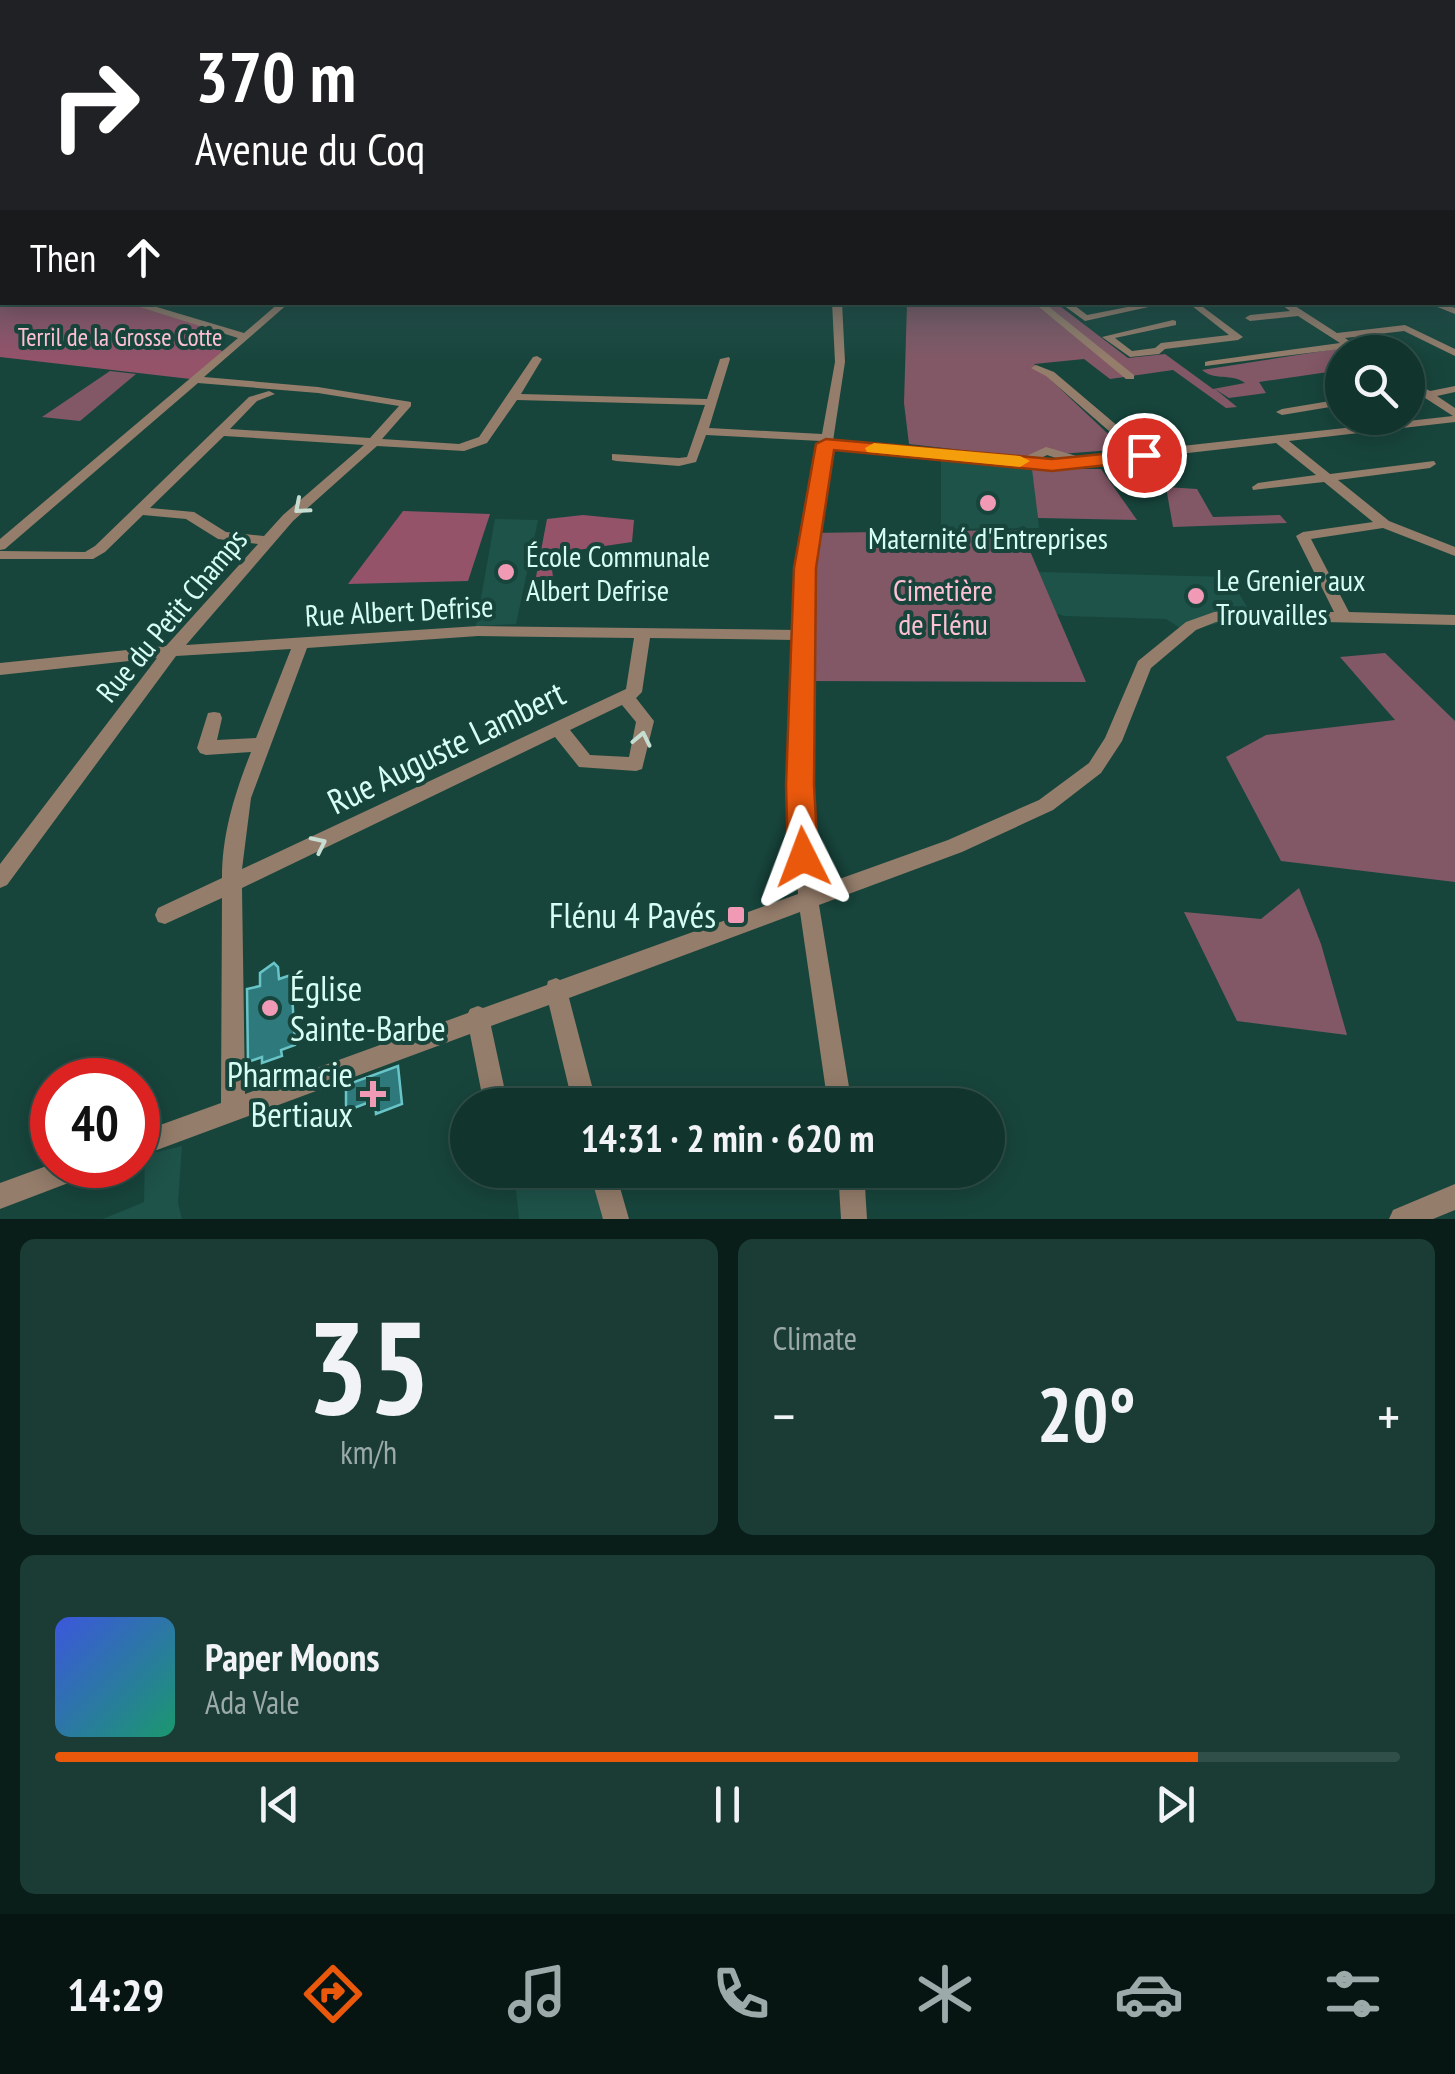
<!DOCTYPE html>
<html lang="en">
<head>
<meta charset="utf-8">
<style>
  :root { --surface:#11342d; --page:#1a3c35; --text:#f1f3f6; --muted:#9caaaa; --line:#304f49; --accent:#ea580c }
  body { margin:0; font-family:"PT Sans Narrow",sans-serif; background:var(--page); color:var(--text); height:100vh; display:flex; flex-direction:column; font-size:38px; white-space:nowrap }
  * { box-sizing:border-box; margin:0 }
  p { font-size:32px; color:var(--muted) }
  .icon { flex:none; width:55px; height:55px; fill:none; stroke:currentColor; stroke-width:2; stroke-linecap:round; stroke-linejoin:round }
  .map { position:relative; height:1219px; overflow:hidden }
  .side { display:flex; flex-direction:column; gap:20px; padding:20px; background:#091d19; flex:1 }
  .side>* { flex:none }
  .banner { position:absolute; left:0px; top:0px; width:1455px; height:305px; box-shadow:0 5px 25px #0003,0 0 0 2px var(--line); background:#202124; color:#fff; overflow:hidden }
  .controls { position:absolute; left:1325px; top:335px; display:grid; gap:20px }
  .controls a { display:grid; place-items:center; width:100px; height:100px; border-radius:50%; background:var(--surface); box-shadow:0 5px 25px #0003,0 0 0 2px var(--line); font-size:50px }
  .speed { position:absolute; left:30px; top:1058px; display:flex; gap:20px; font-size:50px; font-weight:700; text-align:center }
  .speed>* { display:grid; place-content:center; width:130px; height:130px; border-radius:50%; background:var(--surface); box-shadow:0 5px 25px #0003,0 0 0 2px var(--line); line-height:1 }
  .speed .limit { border:15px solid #d22; background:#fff; color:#111 }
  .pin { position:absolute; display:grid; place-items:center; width:85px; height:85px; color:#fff; margin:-42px; border:5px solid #fff; border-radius:50%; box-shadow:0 2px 10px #0007 }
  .me { position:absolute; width:110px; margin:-55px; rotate:357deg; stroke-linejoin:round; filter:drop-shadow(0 0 8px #0008) }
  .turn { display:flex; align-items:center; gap:35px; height:210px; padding:0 30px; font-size:45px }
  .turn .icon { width:130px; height:130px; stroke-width:2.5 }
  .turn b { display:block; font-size:70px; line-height:85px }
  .then { display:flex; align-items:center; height:95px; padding:0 30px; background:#0003; gap:20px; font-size:38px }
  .big { font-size:75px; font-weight:800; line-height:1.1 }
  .side .card { flex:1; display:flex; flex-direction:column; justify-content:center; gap:15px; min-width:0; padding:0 35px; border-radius:15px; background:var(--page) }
  .side .dial { align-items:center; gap:0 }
  .dial b { font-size:130px; line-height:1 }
  .song { display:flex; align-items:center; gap:30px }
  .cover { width:120px; height:120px; border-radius:15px; background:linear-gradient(135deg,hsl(230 70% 55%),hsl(160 70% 35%)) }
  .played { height:10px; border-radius:5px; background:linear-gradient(90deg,var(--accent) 85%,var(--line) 85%) }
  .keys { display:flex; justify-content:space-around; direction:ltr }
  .heat { display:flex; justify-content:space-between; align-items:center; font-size:55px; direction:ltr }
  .side .tiles { flex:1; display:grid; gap:20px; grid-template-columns:1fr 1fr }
  .card:last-child { grid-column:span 2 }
  .trip { position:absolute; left:450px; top:1088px; width:555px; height:100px; border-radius:50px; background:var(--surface); box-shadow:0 5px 25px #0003,0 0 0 2px var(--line); font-weight:800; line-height:100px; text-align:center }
  .dock { display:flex; height:160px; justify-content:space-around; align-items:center; background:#071512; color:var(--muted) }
  .dock .icon { width:70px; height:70px }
  .dock .active { color:var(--accent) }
  .dock b { font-size:45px; color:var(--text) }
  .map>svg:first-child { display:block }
  .built { fill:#1e5349 }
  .green { fill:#835866 }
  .forest { fill:#95536a }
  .building { fill:#2d797c; stroke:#69c4c8; stroke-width:2.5 }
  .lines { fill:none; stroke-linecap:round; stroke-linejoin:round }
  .minor { fill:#957d6b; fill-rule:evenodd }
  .major { fill:#edbc98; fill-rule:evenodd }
  .oneway { stroke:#c6ded2 }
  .route { fill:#ea580c; stroke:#983908; stroke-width:2.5 }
  .slow { fill:#f59e0b }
  .poi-dot { fill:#f09ab6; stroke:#17453c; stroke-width:4 }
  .labels { text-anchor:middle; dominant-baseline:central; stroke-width:8; stroke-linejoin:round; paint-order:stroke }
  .far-park-label { font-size:25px; fill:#fdc1d3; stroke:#17453c }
  .poi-label { font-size:30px; fill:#d6fef4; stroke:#17453c; text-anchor:start }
  .park-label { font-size:30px; fill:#fdc1d3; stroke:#17453c }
  .street-label { font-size:30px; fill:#d6fef4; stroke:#17453c }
  .near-street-label { font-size:35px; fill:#d6fef4; stroke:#17453c }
  .near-poi-label { font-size:35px; fill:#d6fef4; stroke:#17453c; text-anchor:end }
</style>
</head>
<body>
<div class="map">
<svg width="1455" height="1219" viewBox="0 0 1455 1219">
  <rect width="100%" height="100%" fill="#17453c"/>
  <g class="built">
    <path d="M 941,454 L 1032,462 L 1039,528 L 941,529 Z"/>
    <path d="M 495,519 L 538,520 L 516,624 L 476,626 Z"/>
    <path d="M 1039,572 L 1229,577 L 1252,615 L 1185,631 L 1166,619 L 1064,616 L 1056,613 Z"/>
    <path d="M 182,1146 L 178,1203 L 182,1219 L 103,1219 L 144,1202 L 145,1155 Z"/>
    <path d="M 514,1170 L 602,1170 L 616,1219 L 519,1219 Z"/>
  </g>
  <g class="green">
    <path d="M 907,303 L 1056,303 L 1128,358 L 1165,354 L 1213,389 L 1245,383 C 1232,373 1214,381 1202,370 L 1342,348 L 1355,352 L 1342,352 L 1342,370 L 1259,382 L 1266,393 L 1229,398 L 1215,389 L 1237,407 L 1226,408 L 1173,370 L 1110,379 L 1084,359 L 1034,364 L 1124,449 L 1023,457 L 909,444 L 904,403 Z"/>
    <path d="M 110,371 L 136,374 L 80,421 L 42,417 Z"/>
    <path d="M 1032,469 L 1101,469 L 1137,520 L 1038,518 Z"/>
    <path d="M 1166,487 L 1197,489 L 1213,517 L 1280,515 L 1287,523 L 1173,527 Z"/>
    <path d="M 1021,530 L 1086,682 L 801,681 L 809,533 Z"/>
    <path d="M 1385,653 L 1455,721 L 1455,882 L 1281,861 L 1226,757 L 1266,735 L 1395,720 L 1340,657 Z"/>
    <path d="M 1299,888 L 1321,944 L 1347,1035 L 1237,1021 L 1184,912 L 1261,919 Z"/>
  </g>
  <g class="forest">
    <path d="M 0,252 L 2,302 L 128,303 L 208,327 L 198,334 L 226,354 L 199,380 L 0,357 Z"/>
    <path d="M 403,511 L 490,514 L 468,581 L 348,584 Z"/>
    <path d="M 583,515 L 634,520 L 632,542 L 550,554 L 553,577 L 536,577 L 547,519 Z"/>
  </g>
  <g class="building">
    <path d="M 274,963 L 278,967 L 279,979 L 291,975 L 295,1045 L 281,1050 L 282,1056 L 262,1063 L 262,1057 L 248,1062 L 247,989 L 260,986 L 260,973 Z"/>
    <path d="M 398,1066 L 402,1104 L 376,1114 L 375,1100 L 346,1111 L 346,1085 Z"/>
  </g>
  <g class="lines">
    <g class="minor">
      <rect x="0" y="216" width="2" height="5"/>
      <rect x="1452" y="281" width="3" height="6"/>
      <path d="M 124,302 L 140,302 L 244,333 L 280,302 L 290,302 L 204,377 L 318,387 L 411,402 L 411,406 L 382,439 L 459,444 L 479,437 L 533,357 L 537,356 L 542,359 L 521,394 L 707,399 L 720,359 L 729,357 L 730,359 L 709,428 L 822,434 L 835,362 L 832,302 L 842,302 L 845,362 L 833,441 L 1022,458 L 1046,447 L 1080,457 L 1133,452 L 1046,376 L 1031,368 L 1036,365 L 1054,372 L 1146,450 L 1453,416 L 1408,387 L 1408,379 L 1430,391 L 1455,386 L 1455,392 L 1437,396 L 1455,408 L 1455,422 L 1289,441 L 1330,474 L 1434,461 L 1436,464 L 1430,468 L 1338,480 L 1389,521 L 1455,547 L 1455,556 L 1383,528 L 1311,539 L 1349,612 L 1455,615 L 1455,625 L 1240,620 L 1216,622 L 1196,630 L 1151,668 L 1122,741 L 1101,773 L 1053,810 L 962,852 L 819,905 L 852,1105 L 828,1105 L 800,912 L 569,998 L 597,1105 L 573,1105 L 549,1005 L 491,1026 L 508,1105 L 484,1105 L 470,1034 L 138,1157 L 138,1133 L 221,1103 L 222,898 L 165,924 L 158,922 L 155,915 L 158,908 L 222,878 C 222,833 235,793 251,752 L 206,755 L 200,753 L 197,748 L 208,713 L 214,712 L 220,713 L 222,718 L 217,740 L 256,738 L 291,649 L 176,656 L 7,885 L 0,888 L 0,864 L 157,658 L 0,675 L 0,663 L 166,646 L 258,544 L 218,539 L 186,519 L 143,515 L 105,552 L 93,559 L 0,559 L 0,551 L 85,552 L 95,546 L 249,397 L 269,391 L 275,394 L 257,401 L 230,429 L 370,438 L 399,406 L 318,393 L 198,383 L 5,549 L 0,550 L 0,539 L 238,338 ZM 517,400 L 705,405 L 687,457 L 679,458 L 612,454 L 612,460 L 616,461 L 679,466 L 696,462 L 706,435 L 821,441 L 798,568 L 796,630 L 478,626 L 186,645 L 293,521 L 377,446 L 464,451 L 487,443 ZM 224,436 L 364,445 L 283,515 L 264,536 L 226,532 L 194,512 L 150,508 ZM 1276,443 L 1316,475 L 1258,483 L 1252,487 L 1253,490 L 1324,482 L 1373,522 L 1303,532 L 1296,536 L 1334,612 L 1240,610 L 1214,612 L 1186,622 L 1138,661 L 1105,738 L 1089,763 L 1039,800 L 948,840 L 817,887 L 809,785 L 812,568 L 831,448 L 1048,468 L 1052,467 L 1052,461 L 1039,459 L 1047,455 L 1062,460 L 1058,463 L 1064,467 ZM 478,636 L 634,638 L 626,689 L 242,869 L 251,798 L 307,648 ZM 650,638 L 796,640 L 791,785 L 798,894 L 560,980 L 556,978 L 548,981 L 547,985 L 483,1008 L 478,1006 L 470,1009 L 468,1013 L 245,1094 L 242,888 L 555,737 L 579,767 L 636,771 L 642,769 L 654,721 L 636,698 L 642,692 ZM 622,705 L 636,722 L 629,757 L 590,755 L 570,730 Z"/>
      <path d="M 1033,302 L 1043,302 L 1134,375 L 1134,379 L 1126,379 Z"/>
      <path d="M 1059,302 L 1070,302 L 1087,315 L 1148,303 L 1153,306 L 1085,321 Z"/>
      <path d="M 1187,302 L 1224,302 L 1203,307 L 1243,337 L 1238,340 L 1165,349 L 1159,354 L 1130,357 L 1102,337 L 1173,320 L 1176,321 L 1176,325 L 1115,338 L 1132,351 L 1155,348 L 1161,343 L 1229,335 Z"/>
      <path d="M 1278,302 L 1289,302 L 1337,333 L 1405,325 L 1455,349 L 1455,356 L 1404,331 L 1345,338 L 1366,352 L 1355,352 L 1348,348 L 1205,366 L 1205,362 L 1209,361 L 1340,343 L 1298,316 L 1250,321 L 1245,318 L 1250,315 L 1290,311 Z"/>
      <path d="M 1425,302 L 1440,302 L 1455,308 L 1455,314 Z"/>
      <path d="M 1342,399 L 1342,405 L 1282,415 L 1276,412 L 1282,409 Z"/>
      <path d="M 52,1164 L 96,1165 L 92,1174 L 0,1209 L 0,1183 Z"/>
      <path d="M 589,1170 L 615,1170 L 629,1219 L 603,1219 Z"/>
      <path d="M 838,1170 L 864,1170 L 867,1219 L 841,1219 Z"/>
      <path d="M 1455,1184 L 1455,1210 L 1433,1219 L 1389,1219 L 1393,1210 Z"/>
    </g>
    <rect class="major" x="1452" y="246" width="3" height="6"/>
  </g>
  <defs><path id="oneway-chevron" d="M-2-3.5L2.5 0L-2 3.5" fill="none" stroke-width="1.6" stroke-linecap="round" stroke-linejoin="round" transform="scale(2.5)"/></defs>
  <g class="oneway">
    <use href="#oneway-chevron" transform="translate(301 507) rotate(139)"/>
    <use href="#oneway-chevron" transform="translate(642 739) rotate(-78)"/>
    <use href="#oneway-chevron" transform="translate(319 844) rotate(-26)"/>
  </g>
  <linearGradient id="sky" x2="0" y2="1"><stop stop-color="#0d2621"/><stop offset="0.53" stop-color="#365c61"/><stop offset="1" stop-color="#365c61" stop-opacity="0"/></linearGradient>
  <rect width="1455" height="361" fill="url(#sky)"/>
  <path class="route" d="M 826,439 L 1052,459 L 1144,450 L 1153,455 L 1144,461 L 1052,471 L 834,450 L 816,568 L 814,785 L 818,857 L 813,866 L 803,870 L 793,866 L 788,857 L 786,785 L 794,568 L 816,444 Z"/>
  <path class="slow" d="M 874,443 L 1020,456 L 1030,461 L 1020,467 L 867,452 L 865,448 Z"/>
  <g class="poi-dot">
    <circle cx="988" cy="503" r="10"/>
    <circle cx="506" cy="572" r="10"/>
    <circle cx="1196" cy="596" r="10"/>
    <rect x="726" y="905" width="20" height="20" rx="5"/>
    <circle cx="270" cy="1008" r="10"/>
    <path d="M368 1079h10v10h10v10h-10v10h-10v-10h-10v-10h10z"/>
  </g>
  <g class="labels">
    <g class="far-park-label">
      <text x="120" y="337">Terril de la Grosse Cotte</text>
    </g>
    <g class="poi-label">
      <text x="988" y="537" text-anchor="middle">Maternité d'Entreprises</text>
      <text x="526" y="555">École Communale<tspan x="526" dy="34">Albert Defrise</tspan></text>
      <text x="1216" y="579">Le Grenier aux<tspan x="1216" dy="34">Trouvailles</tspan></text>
    </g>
    <g class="park-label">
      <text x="943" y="589">Cimetière<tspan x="943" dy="34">de Flénu</tspan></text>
    </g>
    <g class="street-label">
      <text transform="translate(399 610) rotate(-3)">Rue Albert Defrise</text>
      <text transform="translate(171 615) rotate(-50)">Rue du Petit Champs</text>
    </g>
    <g class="near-street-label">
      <text transform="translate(446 747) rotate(-26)">Rue Auguste Lambert</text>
    </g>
    <g class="near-poi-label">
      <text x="716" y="915">Flénu 4 Pavés</text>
      <text x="290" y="988" text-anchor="start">Église<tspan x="290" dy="40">Sainte-Barbe</tspan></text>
      <text x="353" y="1074">Pharmacie<tspan x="353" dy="40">Bertiaux</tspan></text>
    </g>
  </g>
</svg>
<div class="controls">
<a><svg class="icon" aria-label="search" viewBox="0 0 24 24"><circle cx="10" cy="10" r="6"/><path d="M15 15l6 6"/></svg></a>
</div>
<div class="speed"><div class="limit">40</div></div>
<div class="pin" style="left:1144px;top:455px;background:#d93025"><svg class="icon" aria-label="arrive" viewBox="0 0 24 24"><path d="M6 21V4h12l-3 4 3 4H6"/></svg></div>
<svg class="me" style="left:803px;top:857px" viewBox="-20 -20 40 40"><path d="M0-17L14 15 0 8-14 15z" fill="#ea580c" stroke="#fff" stroke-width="4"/></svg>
<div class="trip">14:31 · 2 min · 620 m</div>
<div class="banner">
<div class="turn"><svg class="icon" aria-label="right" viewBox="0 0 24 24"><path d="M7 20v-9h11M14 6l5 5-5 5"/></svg><div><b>370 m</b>Avenue du Coq</div></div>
<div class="then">Then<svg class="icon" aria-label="ahead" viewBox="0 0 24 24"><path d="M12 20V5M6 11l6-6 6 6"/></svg></div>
</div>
</div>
<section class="side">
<div class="tiles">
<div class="card dial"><b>35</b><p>km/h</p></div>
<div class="card"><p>Climate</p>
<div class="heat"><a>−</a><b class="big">20°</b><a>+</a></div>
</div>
<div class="card">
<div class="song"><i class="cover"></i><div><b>Paper Moons</b><p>Ada Vale</p></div></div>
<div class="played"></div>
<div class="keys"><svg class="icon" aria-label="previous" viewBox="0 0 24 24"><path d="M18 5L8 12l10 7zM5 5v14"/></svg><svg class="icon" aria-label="pause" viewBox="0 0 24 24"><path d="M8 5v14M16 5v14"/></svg><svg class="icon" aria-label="next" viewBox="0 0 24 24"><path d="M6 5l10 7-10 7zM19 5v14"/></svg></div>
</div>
</div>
</section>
<nav class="dock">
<b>14:29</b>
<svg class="icon active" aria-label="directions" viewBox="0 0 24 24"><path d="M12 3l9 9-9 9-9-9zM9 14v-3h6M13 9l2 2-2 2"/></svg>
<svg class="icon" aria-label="music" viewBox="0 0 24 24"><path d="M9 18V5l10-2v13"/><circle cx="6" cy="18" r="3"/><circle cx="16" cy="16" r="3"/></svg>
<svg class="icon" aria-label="phone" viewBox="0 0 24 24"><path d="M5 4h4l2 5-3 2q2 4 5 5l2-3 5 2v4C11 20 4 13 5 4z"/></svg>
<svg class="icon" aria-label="climate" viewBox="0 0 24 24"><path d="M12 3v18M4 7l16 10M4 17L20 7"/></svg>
<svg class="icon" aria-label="car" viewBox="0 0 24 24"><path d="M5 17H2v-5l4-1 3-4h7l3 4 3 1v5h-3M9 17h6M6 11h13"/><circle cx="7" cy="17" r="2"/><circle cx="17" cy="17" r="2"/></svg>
<svg class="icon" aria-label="filters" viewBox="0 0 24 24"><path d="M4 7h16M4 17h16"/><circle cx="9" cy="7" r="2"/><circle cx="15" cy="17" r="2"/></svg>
</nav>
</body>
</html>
